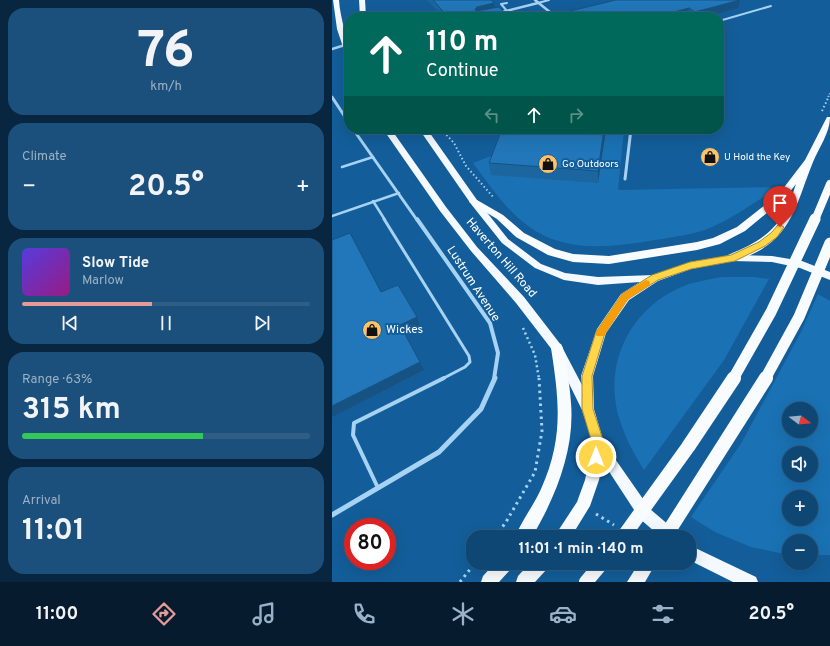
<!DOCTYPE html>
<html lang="en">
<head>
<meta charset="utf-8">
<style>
  :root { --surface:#0e4674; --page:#1c507c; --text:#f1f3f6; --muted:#9bb1c5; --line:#2e5e86; --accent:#e69b98 }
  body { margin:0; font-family:Overpass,sans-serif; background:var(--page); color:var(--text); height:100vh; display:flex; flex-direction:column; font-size:15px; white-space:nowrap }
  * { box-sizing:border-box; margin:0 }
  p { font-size:13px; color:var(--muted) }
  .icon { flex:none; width:22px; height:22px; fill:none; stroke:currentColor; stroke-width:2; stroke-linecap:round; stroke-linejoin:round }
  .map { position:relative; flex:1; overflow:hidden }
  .drawer { display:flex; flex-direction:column; gap:8px; padding:8px; background:#082640; width:332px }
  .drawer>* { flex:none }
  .hud { position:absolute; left:12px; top:12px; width:380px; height:122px; border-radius:16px; box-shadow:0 4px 16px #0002,0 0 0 1px var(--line); background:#00695c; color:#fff; overflow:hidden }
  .needle { width:26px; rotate:106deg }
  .buttons { position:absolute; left:450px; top:402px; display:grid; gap:8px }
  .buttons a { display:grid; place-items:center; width:36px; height:36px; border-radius:50%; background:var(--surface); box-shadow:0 4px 16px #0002,0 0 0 1px var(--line); font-size:20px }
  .speed { position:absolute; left:12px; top:518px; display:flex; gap:8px; font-size:20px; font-weight:700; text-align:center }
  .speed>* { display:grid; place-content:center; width:52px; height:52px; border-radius:50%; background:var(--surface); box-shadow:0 4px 16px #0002,0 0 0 1px var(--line); line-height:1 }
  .speed .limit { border:6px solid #d22; background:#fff; color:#111 }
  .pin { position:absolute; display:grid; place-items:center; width:34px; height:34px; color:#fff; margin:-41px -17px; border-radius:50% 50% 50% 0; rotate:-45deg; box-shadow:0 0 4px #0007 }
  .pin .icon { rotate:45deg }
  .me { position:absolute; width:44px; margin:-22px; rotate:0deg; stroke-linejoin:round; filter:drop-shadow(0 0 3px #0008) }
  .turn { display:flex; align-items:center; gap:14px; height:84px; padding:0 16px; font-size:18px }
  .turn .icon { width:52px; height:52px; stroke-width:2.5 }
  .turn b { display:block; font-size:28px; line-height:34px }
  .lanes { display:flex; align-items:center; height:38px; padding:0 16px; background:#0003; justify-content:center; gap:20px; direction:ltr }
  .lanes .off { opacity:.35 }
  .big { font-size:30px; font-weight:700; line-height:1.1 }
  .drawer .tile { flex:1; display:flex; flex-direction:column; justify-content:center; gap:6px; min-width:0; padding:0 14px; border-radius:16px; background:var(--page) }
  .drawer .dial { align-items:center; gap:0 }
  .dial b { font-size:52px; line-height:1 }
  .song { display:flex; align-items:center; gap:12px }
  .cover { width:48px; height:48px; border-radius:6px; background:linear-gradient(135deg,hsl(250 70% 55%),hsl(310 70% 35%)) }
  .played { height:4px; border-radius:2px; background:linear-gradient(90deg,var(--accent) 45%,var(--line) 45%) }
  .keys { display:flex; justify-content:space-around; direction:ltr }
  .heat { display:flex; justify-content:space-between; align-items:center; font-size:22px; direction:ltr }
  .charge { height:6px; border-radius:3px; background:linear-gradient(90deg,#34c759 63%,var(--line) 0) }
  .trip { position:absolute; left:134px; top:530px; width:230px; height:40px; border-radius:16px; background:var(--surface); box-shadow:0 4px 16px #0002,0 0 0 1px var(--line); font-weight:700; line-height:40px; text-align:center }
  .dock { display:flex; height:64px; justify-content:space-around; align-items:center; background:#061c2e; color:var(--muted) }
  .dock .icon { width:28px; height:28px }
  .dock .selected { color:var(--accent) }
  .dock b { font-size:18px; color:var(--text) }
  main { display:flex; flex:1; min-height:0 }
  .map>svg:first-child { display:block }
  .green { fill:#1a72b4; fill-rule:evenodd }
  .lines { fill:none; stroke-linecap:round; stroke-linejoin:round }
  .path-far3 { stroke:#a6d2f3; stroke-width:1.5; stroke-dasharray:1 2; stroke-linecap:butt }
  .path-far2 { stroke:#a6d2f3; stroke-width:2; stroke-dasharray:1.5 2.5; stroke-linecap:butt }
  .path-far1 { stroke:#a6d2f3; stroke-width:2.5; stroke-dasharray:2 3; stroke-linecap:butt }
  .path { stroke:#a6d2f3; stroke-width:3; stroke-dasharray:2.5 4; stroke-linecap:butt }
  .service-far3 { stroke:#a6d2f3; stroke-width:2 }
  .service-far2 { stroke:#a6d2f3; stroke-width:2.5 }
  .service-far1 { stroke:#a6d2f3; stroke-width:3 }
  .service { stroke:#a6d2f3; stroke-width:4 }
  .minor-far3 { stroke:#a6d2f3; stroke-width:2.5 }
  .minor-far2 { stroke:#a6d2f3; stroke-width:3 }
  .minor-far1 { stroke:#a6d2f3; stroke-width:4 }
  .minor { stroke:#a6d2f3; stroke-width:5 }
  .primary { fill:#f3f9ff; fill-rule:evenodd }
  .trunk { fill:#f9fcff; fill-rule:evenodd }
  .trunk-bridge-far2 { stroke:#f9fcff; stroke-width:8 }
  .trunk-bridge-far1 { stroke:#f9fcff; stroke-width:11 }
  .trunk-bridge { stroke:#f9fcff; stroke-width:14 }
  .wall { fill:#1c669f }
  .shaded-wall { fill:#175382 }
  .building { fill:#2177b9; stroke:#175382 }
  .route { fill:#ffd54a; stroke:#a68a30 }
  .slow { fill:#f59e0b }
  .labels { text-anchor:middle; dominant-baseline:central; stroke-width:4; stroke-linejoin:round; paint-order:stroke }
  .far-poi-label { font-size:10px; fill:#fff; stroke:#135e9a; text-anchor:start }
  .street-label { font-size:12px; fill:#fff; stroke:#135e9a }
  .poi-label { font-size:12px; fill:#fff; stroke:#135e9a; text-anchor:start }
</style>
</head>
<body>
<main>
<section class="drawer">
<div class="tile dial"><b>76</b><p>km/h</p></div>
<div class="tile"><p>Climate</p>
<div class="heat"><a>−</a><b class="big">20.5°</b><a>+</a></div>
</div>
<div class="tile">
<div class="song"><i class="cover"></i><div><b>Slow Tide</b><p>Marlow</p></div></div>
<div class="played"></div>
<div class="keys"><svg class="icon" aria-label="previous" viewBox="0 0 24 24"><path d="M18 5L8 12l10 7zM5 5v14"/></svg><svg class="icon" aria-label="pause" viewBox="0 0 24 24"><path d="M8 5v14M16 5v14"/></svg><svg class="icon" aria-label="next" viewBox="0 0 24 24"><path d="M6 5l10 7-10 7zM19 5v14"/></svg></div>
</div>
<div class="tile"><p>Range · 63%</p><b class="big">315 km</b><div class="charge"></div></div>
<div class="tile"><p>Arrival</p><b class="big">11:01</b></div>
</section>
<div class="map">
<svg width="498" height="582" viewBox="0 0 498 582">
  <rect width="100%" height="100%" fill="#135e9a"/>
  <g class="green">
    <path d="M 274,129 L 292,129 L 286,190 L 439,187 L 435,195 C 417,206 399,219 380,227 C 364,234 347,236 330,239 C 291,245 251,253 213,236 C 182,222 161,190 141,163 L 167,153 L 265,183 Z"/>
    <path d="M 390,277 L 421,277 L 437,279 L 392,360 L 312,470 C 302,454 294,439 288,421 C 269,363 300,304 357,284 C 367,281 379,279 390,277 Z"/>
    <path d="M 486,294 L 498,301 L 498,555 L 479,555 L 479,541 L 457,541 L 457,555 L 419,547 L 383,532 L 359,517 L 410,442 L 469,332 ZM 457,409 L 479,409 L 479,431 L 457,431 ZM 457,453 L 479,453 L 479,475 L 457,475 ZM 457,497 L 479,497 L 479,519 L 457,519 Z"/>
  </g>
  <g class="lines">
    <path class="path-far3" d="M 496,97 L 498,93"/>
    <g class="path-far2">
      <path d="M 490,111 L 497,96"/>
      <path d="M 109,129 L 122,143 L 134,166 L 162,198"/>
    </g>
    <path class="path-far1" d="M 191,328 L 203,355 L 207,379"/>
    <g class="path">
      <path d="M 264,514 L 282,525"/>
      <path d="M 163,537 L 174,522 L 203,472 L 210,431 L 207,378"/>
      <path d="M 128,582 L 143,563"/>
    </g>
    <g class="service-far3">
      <path d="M 175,3 L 169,4 L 175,11"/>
      <path d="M 206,3 L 217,0"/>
      <path d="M 175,17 L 183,15 L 178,10"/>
      <path d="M 387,21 L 439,6"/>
    </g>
    <g class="service-far2">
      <path d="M 10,167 L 41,157"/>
      <path d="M 41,201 L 53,220"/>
      <path d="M 0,216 L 67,193"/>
    </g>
    <path class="service-far1" d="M 52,219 L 137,356 L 138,362 L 133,367 L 110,379"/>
    <path class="service" d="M 46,488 L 21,435 L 22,423 L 112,378"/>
    <g class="minor-far3">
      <path d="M 203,0 L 224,17"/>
      <path d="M 166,13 L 206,3"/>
      <path d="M 0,49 L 13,45"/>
    </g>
    <g class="minor-far2">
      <path d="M 0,97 L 17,123"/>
      <path d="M 21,129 L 85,220"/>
      <path d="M 293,179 L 299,129"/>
    </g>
    <path class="minor-far1" d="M 85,219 L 158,323 L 166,353 L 162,379"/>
    <path class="minor" d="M 0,515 L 107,452 L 149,409 L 163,378"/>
    <g class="primary">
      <path d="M 1,0 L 7,0 C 8,20 17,39 17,58 L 14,56 L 5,29 Z"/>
      <path d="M 27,0 L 33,0 L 34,17 L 28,17 Z"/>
      <path d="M 51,129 L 59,129 L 114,207 L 145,247 L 192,297 L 229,345 L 250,385 L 249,376 L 265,329 L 289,294 L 308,282 L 266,285 L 232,280 L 203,268 L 170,243 L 139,204 L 87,129 L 95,129 L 145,200 L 176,239 L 209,264 L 233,273 L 266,277 L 322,275 L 358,262 L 400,255 L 440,256 L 470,261 L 498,272 L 498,280 L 468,268 L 440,262 L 400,261 L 359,269 L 326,281 L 297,300 L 274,333 L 261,376 L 262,409 L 272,443 L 318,509 L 345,532 L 347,537 L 329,537 L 308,519 L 263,450 L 250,410 L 221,351 L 184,303 L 139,251 L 108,211 Z"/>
      <path d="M 357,545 L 424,577 L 426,582 L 401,582 L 357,560 Z"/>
    </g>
    <g class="trunk">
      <path d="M 495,117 L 498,117 C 498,133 487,147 481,162 C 461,212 459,244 400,262 L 396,261 L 395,258 L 396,255 C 437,238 450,226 464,184 L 453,198 L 413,231 L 388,244 L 365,250 L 277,264 L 241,262 L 216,255 L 184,237 L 165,219 L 137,202 L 139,200 L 145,200 L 171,215 L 192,233 L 223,249 L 241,254 L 277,256 L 365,242 L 381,238 L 405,227 L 447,194 L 473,160 Z"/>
      <path d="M 225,343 L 229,344 L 231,348 C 234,366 238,385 239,403 C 243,450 223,498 200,537 L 183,537 C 190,520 202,505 209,489 C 232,438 227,400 219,348 L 221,344 Z"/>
      <path d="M 267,439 L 272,441 L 274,446 L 267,480 L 258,506 L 239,537 L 222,537 L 245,502 L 253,480 L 260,446 L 262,441 Z"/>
      <path d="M 163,563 L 181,563 L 179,569 L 167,582 L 149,582 L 151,576 Z"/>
      <path d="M 198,563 L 217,563 L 215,569 L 203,582 L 184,582 L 186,576 Z"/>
      <path d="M 307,563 L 324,563 L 313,582 L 295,582 Z"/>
    </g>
    <path class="trunk-bridge-far2" d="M 483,220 L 498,184"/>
    <g class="trunk-bridge-far1">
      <path d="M 401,379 L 439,312 L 483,219"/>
      <path d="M 433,379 L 467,317 L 498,243"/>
    </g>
    <g class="trunk-bridge">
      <path d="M 291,537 L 356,447 L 402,378"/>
      <path d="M 333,537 L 434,378"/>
      <path d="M 254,582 L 270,563"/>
    </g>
  </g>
  <g class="wall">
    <path d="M 95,0 L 159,0 L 162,8 L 177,17 L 111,17 Z"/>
    <path d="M 284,0 L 406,8 L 373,17 L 357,17 L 356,16 L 352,17 L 235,17 L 234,12 Z"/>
    <path d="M 170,129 L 274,129 L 266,183 L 159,175 L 157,163 Z"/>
  </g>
  <g class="shaded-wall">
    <path d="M 408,0 L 406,8 L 373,17 L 362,17 L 363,12 Z"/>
    <path d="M 162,3 L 163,10 L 144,17 L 143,9 L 145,7 Z"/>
    <path d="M 357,8 L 356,16 L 352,17 L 323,17 Z"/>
    <path d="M 272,129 L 274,129 L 266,183 L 266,171 Z"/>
    <path d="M 85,317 L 88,326 L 72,333 L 68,325 Z"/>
    <path d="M 88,362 L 92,370 L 0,417 L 0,406 Z"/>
  </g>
  <g class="building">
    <path d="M 101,0 L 159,0 L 162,3 L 145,7 L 143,9 L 144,11 L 167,7 L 177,17 L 116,17 Z"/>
    <path d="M 284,0 L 408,0 L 363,12 L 357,8 L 323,17 L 241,17 L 234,12 Z"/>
    <path d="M 170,129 L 272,129 L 266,171 L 157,163 Z"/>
    <path d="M 18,233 L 49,292 L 66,285 L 85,317 L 68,325 L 88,362 L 0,406 L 0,240 Z"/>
  </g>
  <path class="route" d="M 446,225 L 448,225 L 452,227 L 445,237 L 433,246 L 403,261 L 359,269 L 326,280 L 296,299 L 273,333 L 260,376 L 261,409 L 273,446 L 269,461 L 264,463 L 260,461 L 259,457 L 261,446 L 250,409 L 250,376 L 264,332 L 290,294 L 320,275 L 358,262 L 399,255 L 427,242 L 439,233 Z"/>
  <path class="slow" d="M 314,280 L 317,281 L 318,283 L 317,286 L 296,299 L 272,336 L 265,336 L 263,334 L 265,331 L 290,294 Z"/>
  <defs>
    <g id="shop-disc" transform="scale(1)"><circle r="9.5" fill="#ffc269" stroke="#135e9a"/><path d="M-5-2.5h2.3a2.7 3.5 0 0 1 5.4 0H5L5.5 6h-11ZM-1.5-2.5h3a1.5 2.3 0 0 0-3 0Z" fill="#111"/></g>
  </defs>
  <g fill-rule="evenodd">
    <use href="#shop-disc" x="378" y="157"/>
    <use href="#shop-disc" x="216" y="164"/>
    <use href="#shop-disc" x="40" y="330"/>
  </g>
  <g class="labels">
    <g class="far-poi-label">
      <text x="392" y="157">U Hold the Key</text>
      <text x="230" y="164">Go Outdoors</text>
    </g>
    <g class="street-label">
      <text transform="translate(169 258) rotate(49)">Haverton Hill Road</text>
      <text transform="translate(141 284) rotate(57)">Lustrum Avenue</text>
    </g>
    <g class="poi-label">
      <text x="54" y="330">Wickes</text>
    </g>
  </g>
</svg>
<div class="buttons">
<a><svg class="needle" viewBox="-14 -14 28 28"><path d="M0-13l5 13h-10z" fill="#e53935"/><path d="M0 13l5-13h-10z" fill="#9bb1c5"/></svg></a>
<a><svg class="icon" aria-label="sound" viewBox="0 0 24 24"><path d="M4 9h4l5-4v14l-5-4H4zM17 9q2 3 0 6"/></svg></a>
<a>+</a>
<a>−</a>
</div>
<div class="speed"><div class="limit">80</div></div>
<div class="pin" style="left:448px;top:227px;background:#d93025"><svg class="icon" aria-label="arrive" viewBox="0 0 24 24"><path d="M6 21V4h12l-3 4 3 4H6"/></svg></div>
<svg class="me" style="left:264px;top:457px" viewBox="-20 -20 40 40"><circle r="17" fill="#ffd54a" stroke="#fff" stroke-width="3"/><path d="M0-11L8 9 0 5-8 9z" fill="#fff"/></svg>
<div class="trip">11:01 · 1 min · 140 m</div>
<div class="hud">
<div class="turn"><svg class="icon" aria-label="ahead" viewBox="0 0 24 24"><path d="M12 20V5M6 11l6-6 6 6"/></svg><div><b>110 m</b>Continue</div></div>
<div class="lanes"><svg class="icon off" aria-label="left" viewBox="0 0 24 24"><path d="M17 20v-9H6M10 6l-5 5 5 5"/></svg><svg class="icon" aria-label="ahead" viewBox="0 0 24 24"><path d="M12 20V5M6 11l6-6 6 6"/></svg><svg class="icon off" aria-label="right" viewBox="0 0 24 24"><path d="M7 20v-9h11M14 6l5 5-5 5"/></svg></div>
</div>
</div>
</main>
<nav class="dock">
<b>11:00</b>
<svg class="icon selected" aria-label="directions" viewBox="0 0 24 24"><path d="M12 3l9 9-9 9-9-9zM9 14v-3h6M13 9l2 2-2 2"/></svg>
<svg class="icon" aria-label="music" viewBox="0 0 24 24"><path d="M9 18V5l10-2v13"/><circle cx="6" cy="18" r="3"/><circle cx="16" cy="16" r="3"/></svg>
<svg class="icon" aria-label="phone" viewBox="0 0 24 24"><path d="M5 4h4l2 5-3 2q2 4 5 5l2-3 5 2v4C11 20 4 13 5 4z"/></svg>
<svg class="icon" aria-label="climate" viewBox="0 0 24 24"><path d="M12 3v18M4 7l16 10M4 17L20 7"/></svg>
<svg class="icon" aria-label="car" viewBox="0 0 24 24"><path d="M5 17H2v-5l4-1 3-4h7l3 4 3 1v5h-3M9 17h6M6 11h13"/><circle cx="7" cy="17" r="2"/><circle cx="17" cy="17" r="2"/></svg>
<svg class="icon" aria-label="filters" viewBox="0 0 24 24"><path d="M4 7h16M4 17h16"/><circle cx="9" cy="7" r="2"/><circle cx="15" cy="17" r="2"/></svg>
<b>20.5°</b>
</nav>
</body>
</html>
